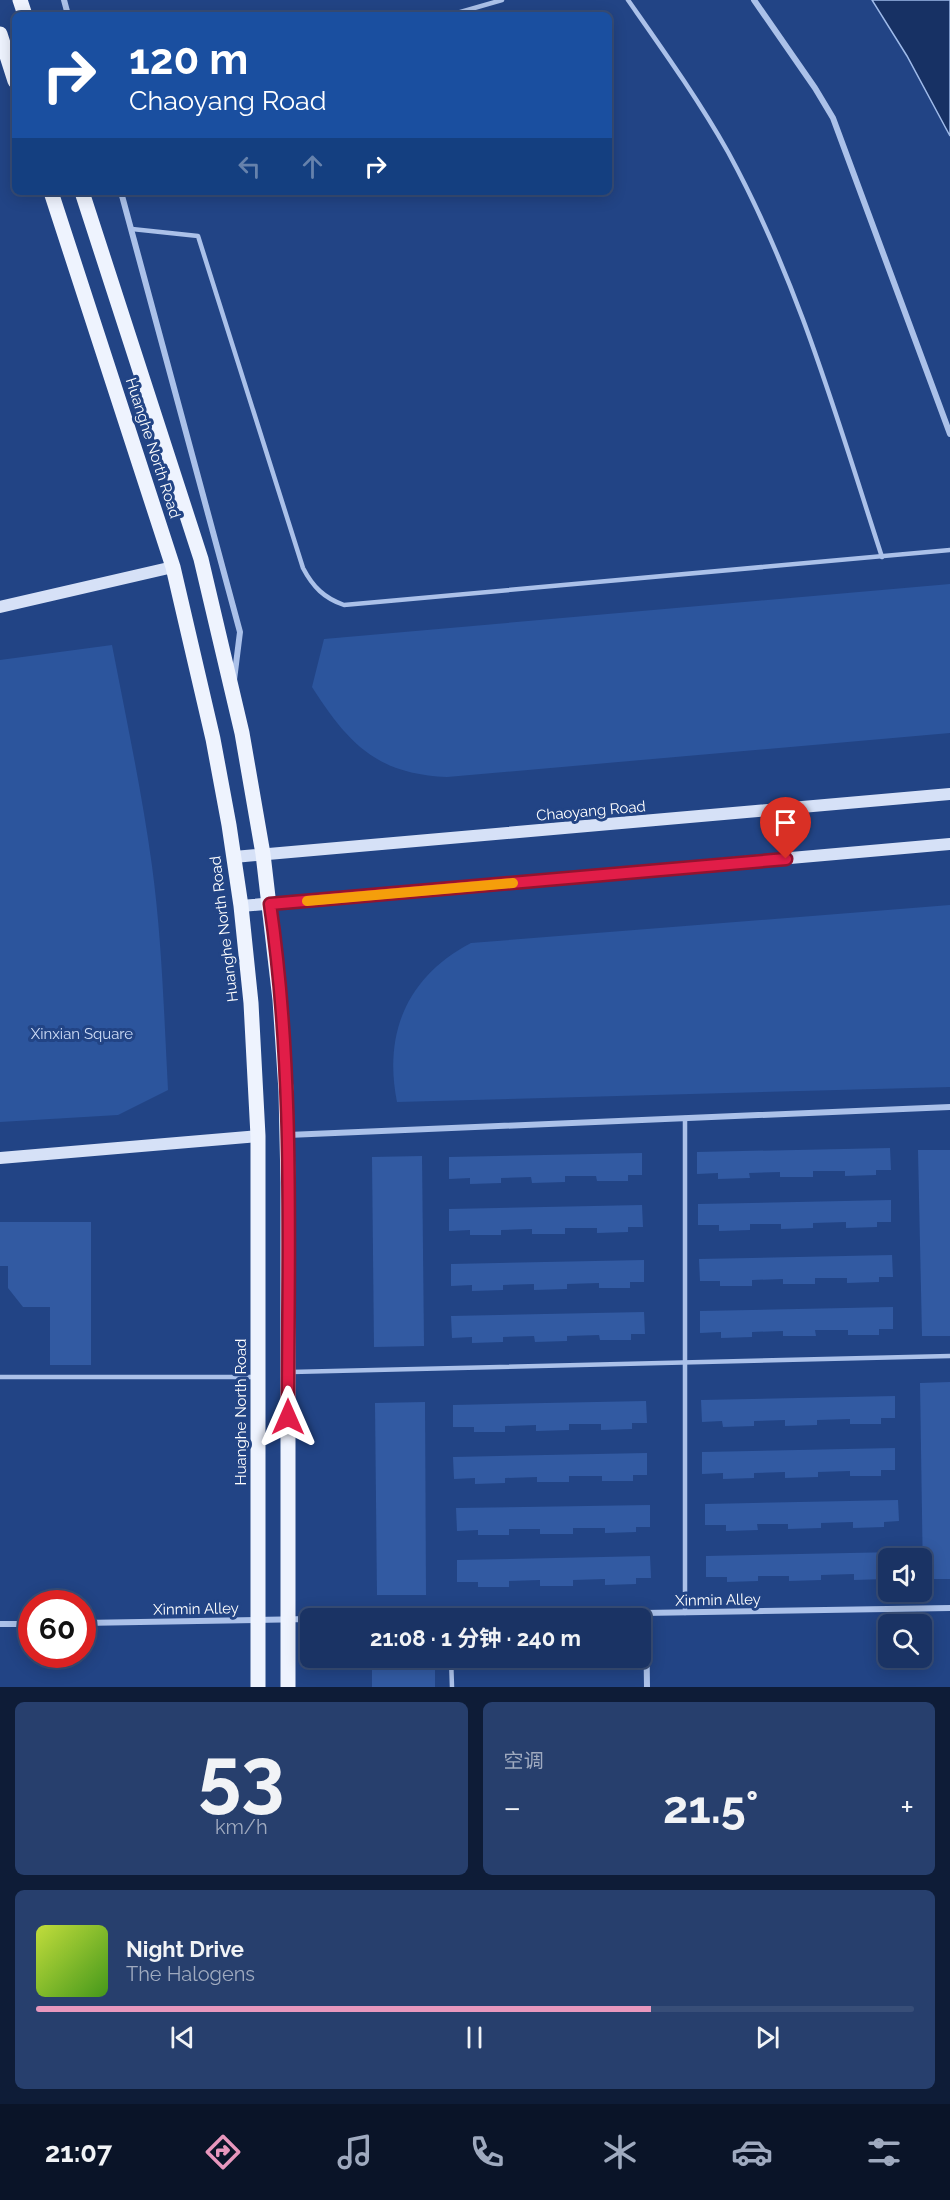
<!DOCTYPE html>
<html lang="zh">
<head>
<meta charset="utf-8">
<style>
  :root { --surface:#1a3364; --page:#273f6d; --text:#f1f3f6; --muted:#9faabf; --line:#384e78; --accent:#e797bd }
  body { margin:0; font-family:Raleway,"Noto Sans SC",sans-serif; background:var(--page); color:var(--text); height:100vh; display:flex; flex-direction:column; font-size:22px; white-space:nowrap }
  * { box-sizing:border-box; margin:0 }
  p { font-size:20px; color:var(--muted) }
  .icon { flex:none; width:33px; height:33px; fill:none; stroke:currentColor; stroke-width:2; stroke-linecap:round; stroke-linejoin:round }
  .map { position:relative; height:1687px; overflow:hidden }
  .details { display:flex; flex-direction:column; gap:15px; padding:15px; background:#0e1c37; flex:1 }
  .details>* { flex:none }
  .hud { position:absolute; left:12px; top:12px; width:600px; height:183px; border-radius:9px; box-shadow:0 3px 15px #0003,0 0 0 2px var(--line); background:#1a4fa0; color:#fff; overflow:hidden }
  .buttons { position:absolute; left:878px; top:1548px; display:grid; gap:12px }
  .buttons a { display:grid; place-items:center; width:54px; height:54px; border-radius:9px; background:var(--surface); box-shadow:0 3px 15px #0003,0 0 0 2px var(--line); font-size:30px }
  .speed { position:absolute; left:18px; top:1590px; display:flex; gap:12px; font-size:30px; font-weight:700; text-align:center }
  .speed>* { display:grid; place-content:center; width:78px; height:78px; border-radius:50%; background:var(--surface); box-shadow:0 3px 15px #0003,0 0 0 2px var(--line); line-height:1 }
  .speed .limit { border:9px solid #d22; background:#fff; color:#111 }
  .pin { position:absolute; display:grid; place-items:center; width:51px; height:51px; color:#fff; margin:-62px -26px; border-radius:50% 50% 50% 0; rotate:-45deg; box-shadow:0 0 6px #0007 }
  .pin .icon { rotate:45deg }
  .me { position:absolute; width:66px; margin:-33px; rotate:0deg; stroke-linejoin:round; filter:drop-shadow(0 0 4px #0008) }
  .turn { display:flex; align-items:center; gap:21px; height:126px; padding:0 18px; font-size:27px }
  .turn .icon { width:78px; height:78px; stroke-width:2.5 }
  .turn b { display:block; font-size:42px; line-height:51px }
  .lanes { display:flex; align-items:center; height:57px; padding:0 18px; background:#0003; justify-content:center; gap:30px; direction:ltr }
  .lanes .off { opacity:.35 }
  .big { font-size:45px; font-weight:700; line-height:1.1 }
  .details .widget { flex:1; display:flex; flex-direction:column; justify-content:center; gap:9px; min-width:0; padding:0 21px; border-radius:9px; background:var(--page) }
  .details .dial { align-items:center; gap:0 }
  .dial b { font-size:78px; line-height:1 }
  .song { display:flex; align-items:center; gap:18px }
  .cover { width:72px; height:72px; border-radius:9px; background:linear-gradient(135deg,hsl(70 70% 55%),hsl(100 70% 35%)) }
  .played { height:6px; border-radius:3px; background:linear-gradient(90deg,var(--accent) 70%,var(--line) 70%) }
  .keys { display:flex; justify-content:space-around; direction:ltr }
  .heat { display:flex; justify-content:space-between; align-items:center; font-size:33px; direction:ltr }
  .details .tiles { flex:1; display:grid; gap:15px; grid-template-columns:1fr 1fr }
  .widget:last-child { grid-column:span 2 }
  .trip { position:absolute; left:300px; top:1608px; width:351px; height:60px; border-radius:9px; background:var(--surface); box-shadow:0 3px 15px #0003,0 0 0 2px var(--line); font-weight:700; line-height:60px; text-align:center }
  .menu { display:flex; height:96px; justify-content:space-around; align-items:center; background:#0a1428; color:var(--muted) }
  .menu .icon { width:42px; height:42px }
  .menu .active { color:var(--accent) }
  .menu b { font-size:27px; color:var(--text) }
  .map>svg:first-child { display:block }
  .green { fill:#2c559d }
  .water { fill:#173164; stroke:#9fbbea; stroke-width:1.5 }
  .building { fill:#325aa2 }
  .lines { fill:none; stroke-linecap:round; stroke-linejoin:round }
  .service { stroke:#abc1e9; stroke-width:4.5 }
  .minor { stroke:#abc1e9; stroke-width:6 }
  .secondary { stroke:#d6e1f7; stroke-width:12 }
  .primary { stroke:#eef3fe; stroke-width:15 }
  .route-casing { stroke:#92132f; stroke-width:15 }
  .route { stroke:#e11d48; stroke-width:10 }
  .slow { stroke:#f59e0b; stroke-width:10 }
  .labels { text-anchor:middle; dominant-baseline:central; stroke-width:6; stroke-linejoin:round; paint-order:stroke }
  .street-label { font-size:15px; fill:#fff; stroke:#224485 }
  .park-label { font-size:15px; fill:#cfddf7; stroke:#224485 }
</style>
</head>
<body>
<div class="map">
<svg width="950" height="1687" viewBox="0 0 950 1687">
  <rect width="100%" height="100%" fill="#224485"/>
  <g class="green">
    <path d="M 950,584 L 950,733 L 447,777 C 376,774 348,743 312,687 L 324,639 Z"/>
    <path d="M 112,645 C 126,718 142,792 152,866 C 162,940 164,1015 168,1090 L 118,1115 L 0,1122 L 0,660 Z"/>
    <path d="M 950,905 L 950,1087 L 397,1102 C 383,1032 408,976 471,943 Z"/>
  </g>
  <path class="water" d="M 872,0 L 950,0 L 950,136 L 907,56 Z"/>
  <g class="building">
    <path d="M 890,1148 L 891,1170 L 876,1170 L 876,1175 L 845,1176 L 845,1171 L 813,1171 L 813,1177 L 780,1177 L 780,1172 L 749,1173 L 750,1178 L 718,1179 L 718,1173 L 697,1174 L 697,1152 Z"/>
    <path d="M 918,1150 L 950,1150 L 950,1336 L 922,1336 Z"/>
    <path d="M 642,1153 L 642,1175 L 628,1175 L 628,1181 L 597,1181 L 596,1176 L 565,1176 L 565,1182 L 532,1183 L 531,1177 L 501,1178 L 501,1183 L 470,1184 L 470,1178 L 449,1179 L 449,1157 Z"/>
    <path d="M 422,1156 L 424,1346 L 374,1347 L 372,1157 Z"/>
    <path d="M 891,1200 L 891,1222 L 877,1222 L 877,1227 L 846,1228 L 846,1222 L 813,1223 L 813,1228 L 781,1229 L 781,1224 L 750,1224 L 750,1230 L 719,1231 L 719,1225 L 698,1225 L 698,1204 Z"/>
    <path d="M 642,1205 L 643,1227 L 628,1227 L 628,1232 L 597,1233 L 597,1228 L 565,1228 L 565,1234 L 532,1234 L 532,1229 L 501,1230 L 501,1235 L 470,1235 L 470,1230 L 449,1231 L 449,1209 Z"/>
    <path d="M 0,1222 L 91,1222 L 91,1365 L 50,1365 L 50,1307 L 23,1307 L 8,1288 L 8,1266 L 0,1266 Z"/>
    <path d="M 892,1255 L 893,1277 L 879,1277 L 879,1282 L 847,1283 L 847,1278 L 815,1278 L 815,1284 L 783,1284 L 783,1279 L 752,1280 L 752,1286 L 720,1286 L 720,1281 L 700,1281 L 699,1259 Z"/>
    <path d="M 644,1260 L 644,1282 L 630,1282 L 630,1288 L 599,1288 L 599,1283 L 567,1284 L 567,1289 L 534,1290 L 534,1284 L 503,1285 L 503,1290 L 472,1291 L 472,1285 L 451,1286 L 451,1264 Z"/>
    <path d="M 893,1307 L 893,1329 L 879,1329 L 879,1335 L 848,1335 L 848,1330 L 815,1330 L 816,1336 L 783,1336 L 783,1331 L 752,1332 L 752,1337 L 721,1338 L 721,1332 L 700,1333 L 700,1311 Z"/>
    <path d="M 644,1312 L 645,1334 L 631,1334 L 631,1340 L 600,1340 L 599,1335 L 567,1336 L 567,1341 L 535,1342 L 534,1336 L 503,1337 L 503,1342 L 472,1343 L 472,1337 L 452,1338 L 451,1316 Z"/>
    <path d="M 950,1382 L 950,1579 L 923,1579 L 920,1383 Z"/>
    <path d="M 895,1396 L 895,1418 L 881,1418 L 881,1424 L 850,1424 L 850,1419 L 817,1420 L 817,1425 L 785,1426 L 785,1420 L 754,1421 L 754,1426 L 723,1427 L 722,1421 L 702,1422 L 701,1400 Z"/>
    <path d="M 646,1401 L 647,1423 L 632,1423 L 632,1429 L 601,1430 L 601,1424 L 569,1424 L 569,1430 L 536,1431 L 536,1425 L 505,1426 L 505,1432 L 474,1432 L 474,1427 L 453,1427 L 453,1405 Z"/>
    <path d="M 425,1402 L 426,1595 L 377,1595 L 375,1403 Z"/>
    <path d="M 895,1448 L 895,1470 L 881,1470 L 881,1476 L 850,1476 L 850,1471 L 818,1472 L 818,1477 L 785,1478 L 785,1472 L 754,1473 L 754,1478 L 723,1479 L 723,1473 L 702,1474 L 702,1452 Z"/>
    <path d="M 647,1453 L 647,1475 L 633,1475 L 633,1481 L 602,1481 L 602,1476 L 569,1476 L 569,1482 L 537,1482 L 537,1477 L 505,1478 L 505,1483 L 475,1484 L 475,1478 L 454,1479 L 453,1457 Z"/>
    <path d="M 898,1500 L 899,1521 L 884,1522 L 884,1527 L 853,1528 L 853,1522 L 821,1523 L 821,1528 L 788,1529 L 788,1524 L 757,1524 L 758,1530 L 726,1531 L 726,1525 L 705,1525 L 705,1504 Z"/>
    <path d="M 650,1505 L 650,1527 L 636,1527 L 636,1532 L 605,1533 L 605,1528 L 573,1528 L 573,1534 L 540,1534 L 540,1529 L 509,1529 L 509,1535 L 478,1535 L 478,1530 L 457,1531 L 456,1508 Z"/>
    <path d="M 899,1552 L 899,1558 L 888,1558 L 888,1574 L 885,1574 L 885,1579 L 854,1580 L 854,1574 L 821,1575 L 821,1580 L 789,1581 L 789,1576 L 758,1576 L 758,1581 L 727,1582 L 727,1577 L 706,1577 L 706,1556 Z"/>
    <path d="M 650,1556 L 651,1578 L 636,1578 L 636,1584 L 605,1585 L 605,1579 L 573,1580 L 573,1586 L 540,1586 L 540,1580 L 509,1581 L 509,1587 L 478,1587 L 478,1582 L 457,1582 L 457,1560 Z"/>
    <rect x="372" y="1658" width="63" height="29"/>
  </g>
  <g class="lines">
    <g class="service">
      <path d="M 628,0 C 663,50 698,99 728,152 C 798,280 837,419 882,557"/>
      <path d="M 450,15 L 502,0"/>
      <path d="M 132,229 L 198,236 L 303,568 C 313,587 324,598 344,605 L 950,550"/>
      <path d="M 685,1118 L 685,1613"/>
      <path d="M 291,1372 L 950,1356"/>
      <path d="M 0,1377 L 255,1377"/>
      <path d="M 451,1658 L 452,1687"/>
    </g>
    <g class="minor">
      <path d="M 64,0 L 68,15"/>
      <path d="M 754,0 L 815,88 L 833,118 L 950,434"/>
      <path d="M 121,192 L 240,632 L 234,680"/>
      <path d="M 288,1135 L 950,1107"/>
      <path d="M 646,1614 L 647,1687"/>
      <path d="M 343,1618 L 950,1608"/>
      <path d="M 82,1623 L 310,1619"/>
      <path d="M 0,1624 L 32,1624"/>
    </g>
    <g class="secondary">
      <path d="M 0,607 L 173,567"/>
      <path d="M 234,857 L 950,794"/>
      <path d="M 241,906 L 950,844"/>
      <path d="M 0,1158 L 258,1136"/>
    </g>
    <g class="primary">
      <path d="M 20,0 L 25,15"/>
      <path d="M 0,34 L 15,81"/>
      <path d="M 51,192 L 173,567 L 213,739 L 229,825 L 241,906 L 251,1003 L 258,1136 L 258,1687"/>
      <path d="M 82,192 L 201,559 L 242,733 L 263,854 L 280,1000 L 286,1091 L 288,1183 L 288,1687"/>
    </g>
  </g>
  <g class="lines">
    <g class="route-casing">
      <path id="route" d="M 288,1417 C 288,1247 295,1073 270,904 L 786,859"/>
    </g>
    <use href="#route" class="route"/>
    <path class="slow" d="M 307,901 L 513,883"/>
  </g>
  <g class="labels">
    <g class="street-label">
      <text transform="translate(153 448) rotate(72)">Huanghe North Road</text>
      <text transform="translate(591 811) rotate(-5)">Chaoyang Road</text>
      <text transform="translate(224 929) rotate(-97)">Huanghe North Road</text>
      <text transform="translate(241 1412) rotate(-90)">Huanghe North Road</text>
      <text transform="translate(718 1600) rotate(-1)">Xinmin Alley</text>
      <text transform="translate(196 1609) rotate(-1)">Xinmin Alley</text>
    </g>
    <g class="park-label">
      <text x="82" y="1034">Xinxian Square</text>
    </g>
  </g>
</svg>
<div class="buttons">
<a><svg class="icon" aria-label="sound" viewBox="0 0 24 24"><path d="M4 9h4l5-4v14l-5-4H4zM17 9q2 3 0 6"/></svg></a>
<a><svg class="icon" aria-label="search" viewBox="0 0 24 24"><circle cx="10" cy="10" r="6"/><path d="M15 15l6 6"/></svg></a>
</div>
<div class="speed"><div class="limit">60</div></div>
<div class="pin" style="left:786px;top:859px;background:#d93025"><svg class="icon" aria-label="arrive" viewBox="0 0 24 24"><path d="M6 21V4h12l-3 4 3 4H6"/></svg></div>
<svg class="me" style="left:288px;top:1417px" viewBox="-20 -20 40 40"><path d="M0-17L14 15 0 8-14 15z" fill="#e11d48" stroke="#fff" stroke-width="4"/></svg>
<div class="trip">21:08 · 1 分钟 · 240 m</div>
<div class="hud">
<div class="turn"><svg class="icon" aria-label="right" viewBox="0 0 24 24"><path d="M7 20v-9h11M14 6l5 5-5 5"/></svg><div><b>120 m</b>Chaoyang Road</div></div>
<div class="lanes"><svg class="icon off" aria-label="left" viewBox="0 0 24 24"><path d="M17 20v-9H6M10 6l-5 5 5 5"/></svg><svg class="icon off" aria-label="ahead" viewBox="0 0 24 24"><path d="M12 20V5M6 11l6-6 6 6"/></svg><svg class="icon" aria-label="right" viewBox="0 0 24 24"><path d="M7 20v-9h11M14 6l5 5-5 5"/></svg></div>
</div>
</div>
<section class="details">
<div class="tiles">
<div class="widget dial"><b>53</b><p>km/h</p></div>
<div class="widget"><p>空调</p>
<div class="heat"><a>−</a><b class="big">21.5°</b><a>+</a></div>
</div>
<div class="widget">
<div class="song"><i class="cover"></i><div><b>Night Drive</b><p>The Halogens</p></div></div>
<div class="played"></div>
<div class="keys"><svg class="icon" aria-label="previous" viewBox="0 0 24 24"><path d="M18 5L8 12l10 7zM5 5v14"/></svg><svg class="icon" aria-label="pause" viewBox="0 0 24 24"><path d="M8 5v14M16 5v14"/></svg><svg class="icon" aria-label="next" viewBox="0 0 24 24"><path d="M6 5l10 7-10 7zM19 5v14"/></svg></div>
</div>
</div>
</section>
<nav class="menu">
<b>21:07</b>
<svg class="icon active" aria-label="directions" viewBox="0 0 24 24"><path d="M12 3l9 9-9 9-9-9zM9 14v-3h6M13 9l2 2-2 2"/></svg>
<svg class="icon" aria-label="music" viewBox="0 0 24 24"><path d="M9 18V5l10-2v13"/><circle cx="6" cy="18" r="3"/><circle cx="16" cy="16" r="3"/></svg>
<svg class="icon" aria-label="phone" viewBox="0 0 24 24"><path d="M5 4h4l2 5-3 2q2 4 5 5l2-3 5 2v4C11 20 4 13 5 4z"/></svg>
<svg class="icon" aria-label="climate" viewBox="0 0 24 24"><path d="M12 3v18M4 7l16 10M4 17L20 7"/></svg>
<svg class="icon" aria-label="car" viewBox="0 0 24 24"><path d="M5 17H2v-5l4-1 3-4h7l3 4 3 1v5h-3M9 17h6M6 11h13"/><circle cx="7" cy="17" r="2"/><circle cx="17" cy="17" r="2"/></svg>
<svg class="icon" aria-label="filters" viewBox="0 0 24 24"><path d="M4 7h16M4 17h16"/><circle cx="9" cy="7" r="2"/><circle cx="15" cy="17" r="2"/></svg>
</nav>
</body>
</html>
